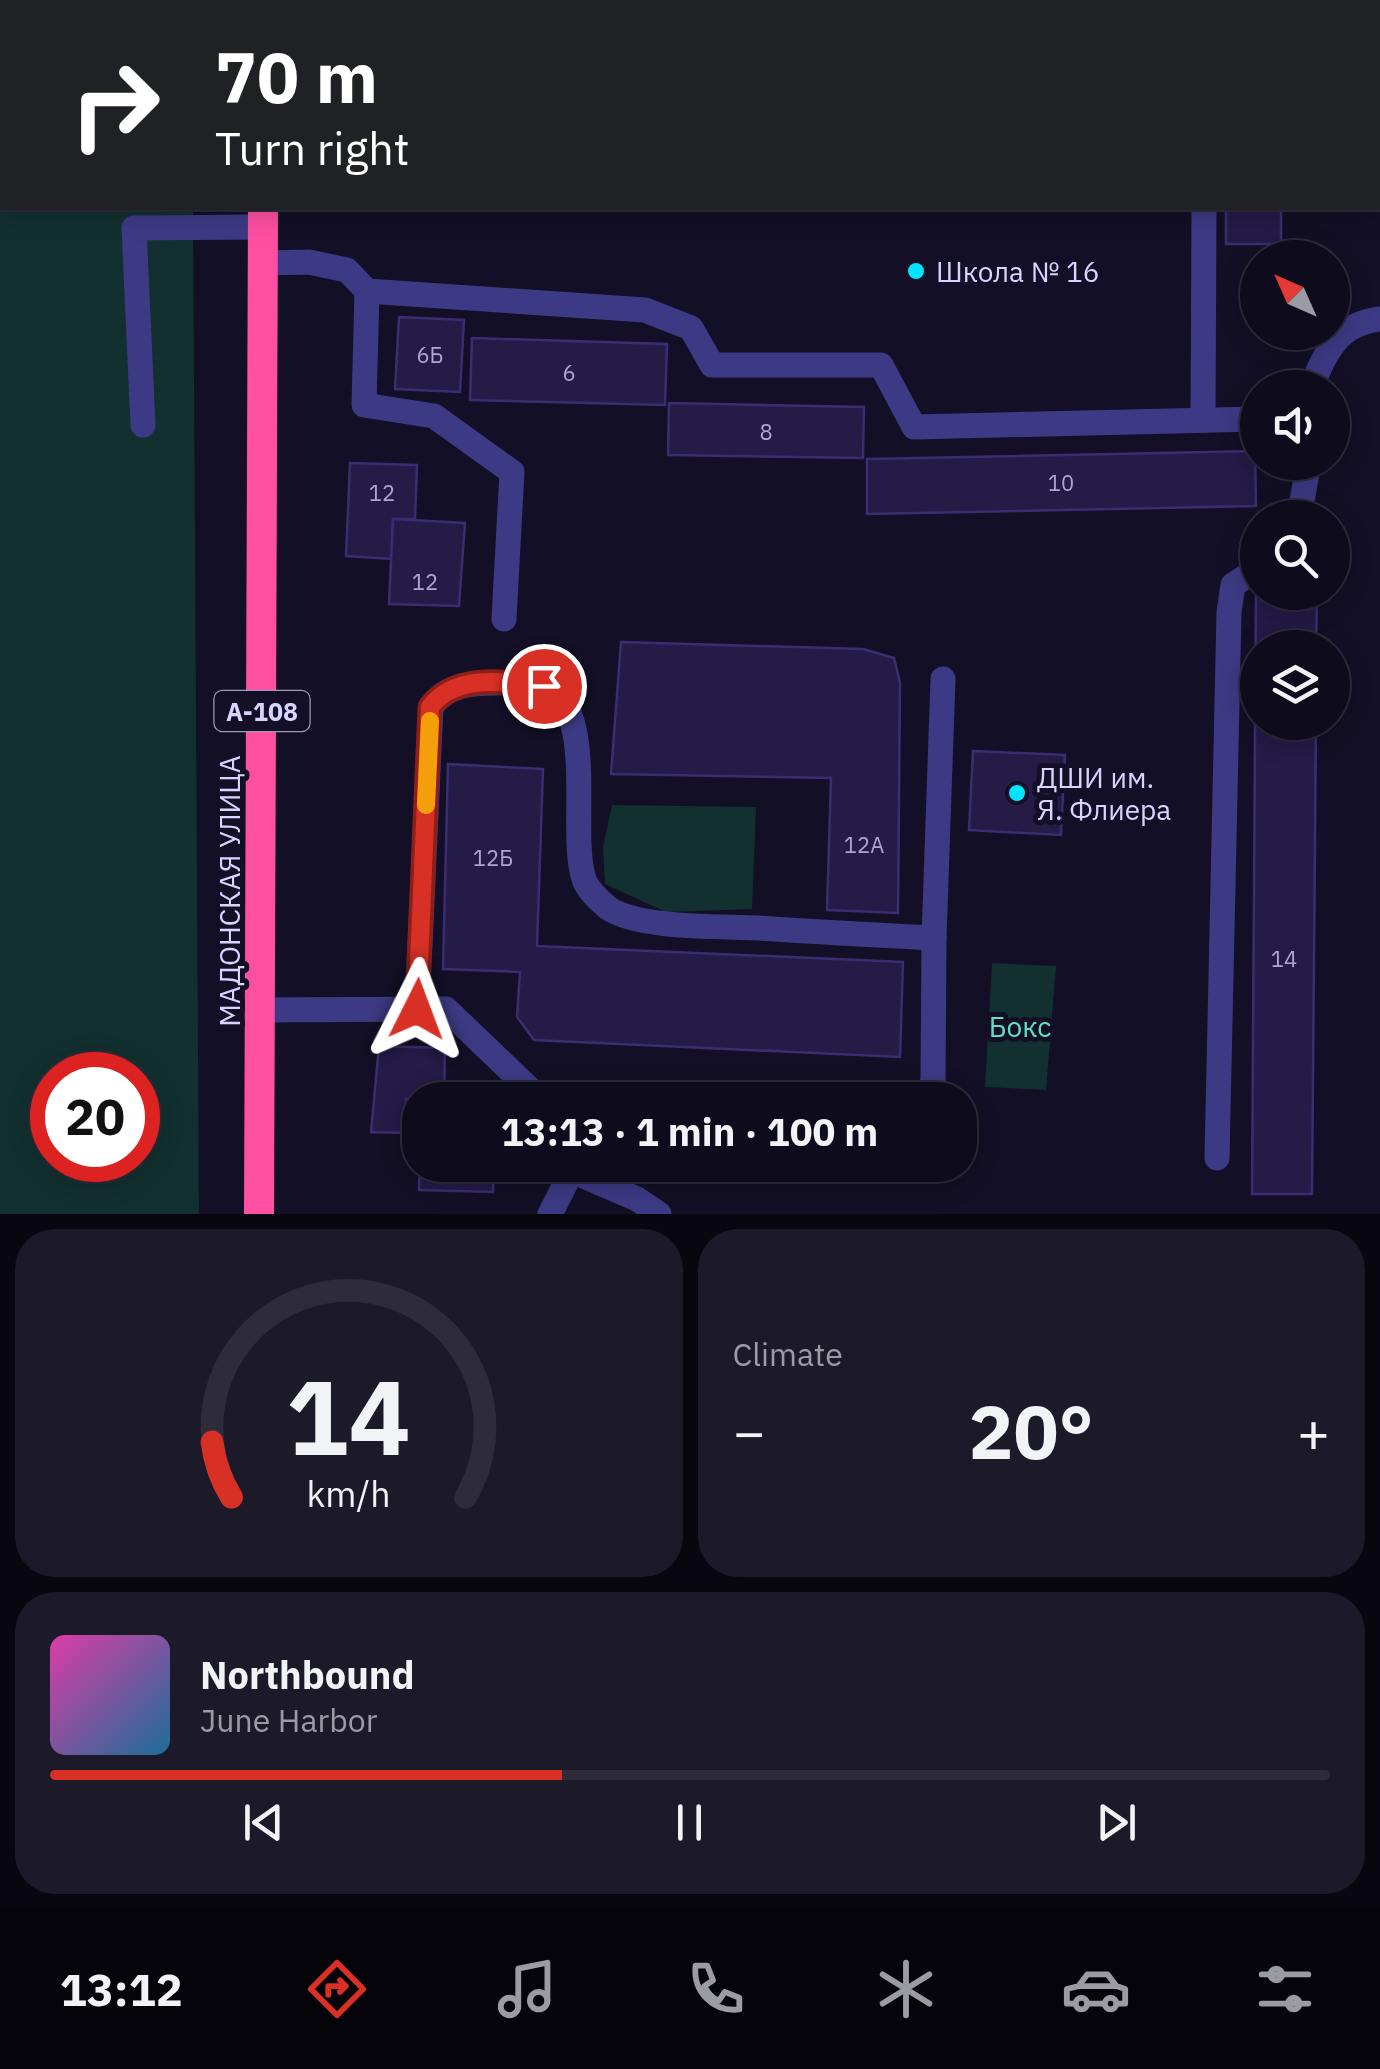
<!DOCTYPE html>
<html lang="en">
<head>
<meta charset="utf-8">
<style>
  :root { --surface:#0e0b1c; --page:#1c1929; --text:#f1f3f6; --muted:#9b9ba3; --line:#2e2b3b; --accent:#d93025 }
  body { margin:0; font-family:"IBM Plex Sans",sans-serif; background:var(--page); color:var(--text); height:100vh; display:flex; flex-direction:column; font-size:38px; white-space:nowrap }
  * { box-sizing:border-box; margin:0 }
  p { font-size:32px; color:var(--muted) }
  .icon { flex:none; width:55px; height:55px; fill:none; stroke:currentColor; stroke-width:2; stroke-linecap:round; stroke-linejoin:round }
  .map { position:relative; height:1214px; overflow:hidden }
  .sheet { display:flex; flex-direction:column; gap:15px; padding:15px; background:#08060f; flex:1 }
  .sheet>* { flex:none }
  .banner { position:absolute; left:0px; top:0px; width:1380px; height:210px; box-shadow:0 5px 25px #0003,0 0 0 2px var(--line); background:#202124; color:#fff; overflow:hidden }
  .needle { width:65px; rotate:315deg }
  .buttons { position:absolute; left:1240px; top:240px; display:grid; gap:20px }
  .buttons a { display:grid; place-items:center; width:110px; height:110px; border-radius:50%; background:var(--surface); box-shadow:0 5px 25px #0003,0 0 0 2px var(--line); font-size:50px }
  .speed { position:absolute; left:30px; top:1052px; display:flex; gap:20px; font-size:50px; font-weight:700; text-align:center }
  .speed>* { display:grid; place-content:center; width:130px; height:130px; border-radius:50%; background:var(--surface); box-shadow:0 5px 25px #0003,0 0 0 2px var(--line); line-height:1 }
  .speed .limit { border:15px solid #d22; background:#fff; color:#111 }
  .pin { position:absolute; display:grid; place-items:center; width:85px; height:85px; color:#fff; margin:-42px; border:5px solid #fff; border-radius:50%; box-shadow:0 2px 10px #0007 }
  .me { position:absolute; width:110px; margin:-55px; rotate:3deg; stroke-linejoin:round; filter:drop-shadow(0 0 8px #0008) }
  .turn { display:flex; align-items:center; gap:35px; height:210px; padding:0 50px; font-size:45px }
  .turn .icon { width:130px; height:130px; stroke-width:2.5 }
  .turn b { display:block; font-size:70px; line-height:85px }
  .big { font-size:75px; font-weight:700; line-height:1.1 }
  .sheet .tile { flex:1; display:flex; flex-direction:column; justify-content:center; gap:15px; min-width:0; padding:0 35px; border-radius:40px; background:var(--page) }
  .sheet .dial { align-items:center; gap:0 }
  .dial svg { height:260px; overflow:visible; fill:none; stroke:var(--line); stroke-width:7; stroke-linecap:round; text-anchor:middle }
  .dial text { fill:var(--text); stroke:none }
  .song { display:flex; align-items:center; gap:30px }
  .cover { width:120px; height:120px; border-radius:15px; background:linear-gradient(135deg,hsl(320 70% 55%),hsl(200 70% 35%)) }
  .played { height:10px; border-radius:5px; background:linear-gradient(90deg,var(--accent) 40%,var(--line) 40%) }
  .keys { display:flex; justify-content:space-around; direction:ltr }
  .heat { display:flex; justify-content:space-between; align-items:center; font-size:55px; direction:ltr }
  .sheet .tiles { flex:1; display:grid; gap:15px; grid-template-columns:1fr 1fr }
  .tile:last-child { grid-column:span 2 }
  .trip { position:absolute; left:402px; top:1082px; width:575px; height:100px; border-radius:40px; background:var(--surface); box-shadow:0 5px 25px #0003,0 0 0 2px var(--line); font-weight:700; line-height:100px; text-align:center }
  .menu { display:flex; height:160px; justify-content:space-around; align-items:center; background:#06040b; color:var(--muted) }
  .menu .icon { width:70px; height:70px }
  .menu .selected { color:var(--accent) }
  .menu b { font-size:45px; color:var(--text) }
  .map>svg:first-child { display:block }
  .green { fill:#12302f; fill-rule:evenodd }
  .building { fill:#241b47; stroke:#3b2d73; stroke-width:2.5 }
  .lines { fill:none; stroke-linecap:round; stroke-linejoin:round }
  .minor { stroke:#3d3a85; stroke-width:25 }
  .highway { stroke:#ff4fa3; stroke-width:30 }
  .route-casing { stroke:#8d1f18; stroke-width:25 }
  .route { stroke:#d93025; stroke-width:18 }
  .slow { stroke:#f59e0b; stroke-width:18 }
  .poi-dot { fill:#00e5ff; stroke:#130f26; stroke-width:4 }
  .labels { text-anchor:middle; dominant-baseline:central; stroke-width:10; stroke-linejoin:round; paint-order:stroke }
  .number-label { font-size:22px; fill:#aca6d1 }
  .shield { fill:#130f26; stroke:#9e99be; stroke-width:2.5 }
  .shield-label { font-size:25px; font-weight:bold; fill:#d9d4ff }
  .poi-label { font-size:28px; fill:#d9d4ff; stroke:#130f26; text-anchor:start }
  .street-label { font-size:28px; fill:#d9d4ff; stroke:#130f26 }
  .park-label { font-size:28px; fill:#5fe0c0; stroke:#130f26 }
</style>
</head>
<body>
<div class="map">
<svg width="1380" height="1214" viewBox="0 0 1380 1214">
  <rect width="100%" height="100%" fill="#130f26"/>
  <g class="green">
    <path d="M 0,0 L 192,0 L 2,2 L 2,208 L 193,208 L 199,1214 L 0,1214 ZM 52,1075 L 138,1075 L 138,1160 L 52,1160 Z"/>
    <path d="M 612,805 L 756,807 L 752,909 L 666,912 L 605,884 L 603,847 Z"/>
    <path d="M 992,963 L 1056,966 L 1046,1090 L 985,1087 Z"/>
  </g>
  <g class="building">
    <rect x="1226" y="208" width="55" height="36"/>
    <path d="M 399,317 L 464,320 L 460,392 L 395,389 Z"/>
    <path d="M 472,338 L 667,344 L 665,405 L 470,400 Z"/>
    <path d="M 669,403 L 864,407 L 863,458 L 668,455 Z"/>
    <path d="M 1255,451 L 1256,506 L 867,514 L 867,459 Z"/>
    <path d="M 350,463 L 417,465 L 415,519 L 393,519 L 392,559 L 346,556 Z"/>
    <path d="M 393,519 L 465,523 L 459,606 L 389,604 Z"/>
    <path d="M 1256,589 L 1258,592 L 1317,592 L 1316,648 L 1258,648 L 1258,722 L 1316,722 L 1312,1194 L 1252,1194 Z"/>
    <path d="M 621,642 L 863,649 L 894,658 L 900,683 L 898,913 L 827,910 L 831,778 L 611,774 Z"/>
    <path d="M 973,751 L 1065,755 L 1061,835 L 969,830 Z"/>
    <path d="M 448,764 L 543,769 L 537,946 L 903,962 L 900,1057 L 534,1040 L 517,1017 L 520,972 L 443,969 Z"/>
    <path d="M 379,1046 L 445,1048 L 444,1100 L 406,1099 L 405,1133 L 371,1132 Z"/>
    <path d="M 408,1104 L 420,1104 L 420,1134 L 407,1133 Z"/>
    <path d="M 420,1141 L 420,1165 L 494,1165 L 493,1192 L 419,1190 Z"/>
  </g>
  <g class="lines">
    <g class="minor">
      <path d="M 1204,2 L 1204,0"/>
      <path d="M 263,263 L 309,262 L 347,270 L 367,291 L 364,405 L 434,416 L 512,472 L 504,619"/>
      <path d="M 367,291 L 645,310 L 691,328 L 712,365 L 881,365 L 914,427 L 1258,419"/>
      <path d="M 1311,388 C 1326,351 1338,324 1380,319"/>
      <path d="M 1203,420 L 1204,208"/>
      <path d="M 143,425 L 134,228 L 263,227"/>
      <path d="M 1296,518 L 1300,512 L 1309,462"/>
      <path d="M 417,1009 L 431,707 C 448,684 470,683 498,683 C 511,683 531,681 544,686 C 599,708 568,832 584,879 C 586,888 601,902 608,908 C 639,929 720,926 759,928 C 817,932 875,935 934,938 L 943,679"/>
      <path d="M 260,1010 L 446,1009 L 541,1100"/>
      <path d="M 923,1100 L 933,1082 L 934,938"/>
      <path d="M 1217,1158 L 1229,612 L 1233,585 L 1256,570"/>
      <path d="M 572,1171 L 637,1199 L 659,1214"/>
      <path d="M 550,1214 L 572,1171 L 571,1165"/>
    </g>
    <g class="highway">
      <path d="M 265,2 L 265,0"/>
      <path d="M 259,1214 L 263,208"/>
    </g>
  </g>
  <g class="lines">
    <g class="route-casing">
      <path id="route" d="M 417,1009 L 430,707 C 456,673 505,682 544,686"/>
    </g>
    <use href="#route" class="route"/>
    <path class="slow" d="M 426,805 L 430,721"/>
  </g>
  <g class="poi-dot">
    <circle cx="916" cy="271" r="10"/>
    <circle cx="1017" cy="793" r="10"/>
  </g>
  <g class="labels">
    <g class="number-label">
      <text x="430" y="354">6Б</text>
      <text x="569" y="372">6</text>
      <text x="766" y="431">8</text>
      <text x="1061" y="482">10</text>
      <text x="382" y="492">12</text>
      <text x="425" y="581">12</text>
      <text x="864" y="844">12А</text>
      <text x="493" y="857">12Б</text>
      <text x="1284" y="958">14</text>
    </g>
    <rect class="shield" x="214.5" y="691" width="95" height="40" rx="8"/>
    <g class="shield-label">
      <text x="262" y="711">А-108</text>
    </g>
    <g class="poi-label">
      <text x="936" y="271">Школа № 16</text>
      <text x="1037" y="777">ДШИ им.<tspan x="1037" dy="32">Я. Флиера</tspan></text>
    </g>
    <g class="street-label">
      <text transform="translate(229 891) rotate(-90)">МАДОНСКАЯ УЛИЦА</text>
    </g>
    <g class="park-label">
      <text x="1020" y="1026">Бокс</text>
    </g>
  </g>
</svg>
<div class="buttons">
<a><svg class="needle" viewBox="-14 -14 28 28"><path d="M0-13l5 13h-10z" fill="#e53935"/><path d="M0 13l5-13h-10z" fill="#9b9ba3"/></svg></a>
<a><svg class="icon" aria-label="sound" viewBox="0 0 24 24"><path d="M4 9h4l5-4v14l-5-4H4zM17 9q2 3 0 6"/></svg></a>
<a><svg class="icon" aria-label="search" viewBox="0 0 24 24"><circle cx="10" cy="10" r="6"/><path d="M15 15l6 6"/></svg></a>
<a><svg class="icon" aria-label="layers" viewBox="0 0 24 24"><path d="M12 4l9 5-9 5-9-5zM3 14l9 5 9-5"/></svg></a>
</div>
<div class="speed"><div class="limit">20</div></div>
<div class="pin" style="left:544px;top:686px;background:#d93025"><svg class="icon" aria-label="arrive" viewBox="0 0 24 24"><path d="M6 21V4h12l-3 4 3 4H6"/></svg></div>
<svg class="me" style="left:417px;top:1009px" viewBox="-20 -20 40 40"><path d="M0-17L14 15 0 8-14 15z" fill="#d93025" stroke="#fff" stroke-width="4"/></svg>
<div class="trip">13:13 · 1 min · 100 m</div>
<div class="banner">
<div class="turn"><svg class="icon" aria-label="right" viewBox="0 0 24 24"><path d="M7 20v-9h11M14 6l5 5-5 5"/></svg><div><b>70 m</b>Turn right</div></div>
</div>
</div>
<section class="sheet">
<div class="tiles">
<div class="tile dial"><svg viewBox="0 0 100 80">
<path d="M14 69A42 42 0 1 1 86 69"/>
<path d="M14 69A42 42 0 0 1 8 52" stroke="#d93025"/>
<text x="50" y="56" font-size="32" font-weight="700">14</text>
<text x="50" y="72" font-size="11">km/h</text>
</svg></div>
<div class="tile"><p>Climate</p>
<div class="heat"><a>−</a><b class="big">20°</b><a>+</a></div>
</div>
<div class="tile">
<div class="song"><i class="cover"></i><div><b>Northbound</b><p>June Harbor</p></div></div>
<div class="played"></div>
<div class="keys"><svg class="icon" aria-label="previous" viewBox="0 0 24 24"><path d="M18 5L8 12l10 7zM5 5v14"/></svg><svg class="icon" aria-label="pause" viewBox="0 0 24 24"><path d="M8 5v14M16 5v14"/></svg><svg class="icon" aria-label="next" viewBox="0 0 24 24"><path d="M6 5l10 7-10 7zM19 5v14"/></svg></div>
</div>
</div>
</section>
<nav class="menu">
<b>13:12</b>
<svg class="icon selected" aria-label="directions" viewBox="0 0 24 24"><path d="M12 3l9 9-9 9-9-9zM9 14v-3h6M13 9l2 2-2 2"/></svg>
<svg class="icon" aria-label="music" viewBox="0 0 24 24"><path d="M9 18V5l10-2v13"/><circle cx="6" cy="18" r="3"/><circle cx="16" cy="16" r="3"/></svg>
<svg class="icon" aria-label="phone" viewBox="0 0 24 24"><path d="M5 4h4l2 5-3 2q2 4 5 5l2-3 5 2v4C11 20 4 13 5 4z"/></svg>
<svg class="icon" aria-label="climate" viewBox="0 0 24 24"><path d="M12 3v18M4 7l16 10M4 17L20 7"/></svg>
<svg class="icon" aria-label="car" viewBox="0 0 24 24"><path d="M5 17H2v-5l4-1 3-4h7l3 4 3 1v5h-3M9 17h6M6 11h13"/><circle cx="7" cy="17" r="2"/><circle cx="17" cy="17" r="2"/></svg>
<svg class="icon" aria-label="filters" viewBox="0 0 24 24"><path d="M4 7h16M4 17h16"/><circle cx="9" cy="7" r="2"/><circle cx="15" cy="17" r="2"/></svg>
</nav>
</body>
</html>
